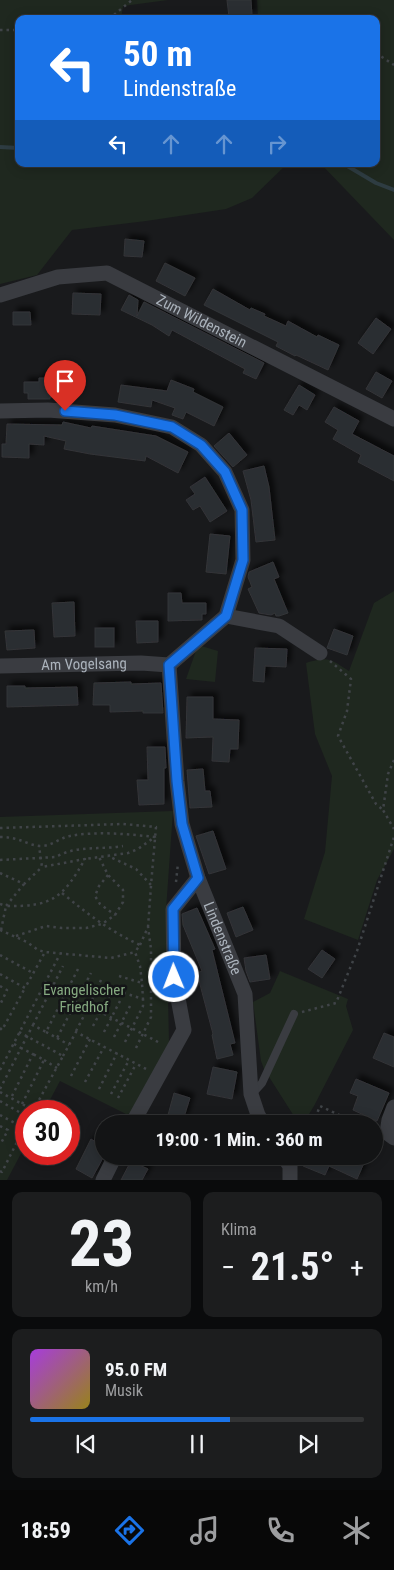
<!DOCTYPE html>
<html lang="de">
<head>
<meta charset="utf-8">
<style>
  :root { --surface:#131415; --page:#1c1d1e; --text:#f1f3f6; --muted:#9d9ea0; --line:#323334; --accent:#1a73e8 }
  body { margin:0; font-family:"Roboto Condensed",sans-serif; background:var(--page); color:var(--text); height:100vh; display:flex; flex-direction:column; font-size:19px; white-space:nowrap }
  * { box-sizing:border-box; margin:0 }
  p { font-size:16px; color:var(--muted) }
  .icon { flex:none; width:28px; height:28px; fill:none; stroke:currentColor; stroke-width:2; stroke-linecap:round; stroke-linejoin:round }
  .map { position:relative; height:1180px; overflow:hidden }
  .side { display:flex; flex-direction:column; gap:12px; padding:12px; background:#0a0b0c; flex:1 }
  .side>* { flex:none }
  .banner { position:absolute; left:15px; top:15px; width:365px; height:152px; border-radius:10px; box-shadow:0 2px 12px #0003,0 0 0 1px var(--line); background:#1a73e8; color:#fff; overflow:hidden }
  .speed { position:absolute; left:15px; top:1100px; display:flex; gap:10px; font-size:25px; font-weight:700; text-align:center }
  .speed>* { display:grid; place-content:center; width:65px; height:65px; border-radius:50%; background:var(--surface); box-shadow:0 2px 12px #0003,0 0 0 1px var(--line); line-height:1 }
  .speed .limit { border:8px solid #d22; background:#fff; color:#111 }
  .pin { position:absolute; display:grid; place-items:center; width:42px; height:42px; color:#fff; margin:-51px -21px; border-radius:50% 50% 50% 0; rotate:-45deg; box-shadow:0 0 5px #0007 }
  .pin .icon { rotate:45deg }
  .me { position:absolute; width:55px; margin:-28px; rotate:359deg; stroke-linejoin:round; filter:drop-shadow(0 0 4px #0008) }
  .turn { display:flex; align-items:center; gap:18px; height:105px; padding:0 25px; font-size:22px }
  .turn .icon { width:65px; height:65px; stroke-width:2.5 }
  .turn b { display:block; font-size:35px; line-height:42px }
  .lanes { display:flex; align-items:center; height:48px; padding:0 25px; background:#0003; justify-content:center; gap:25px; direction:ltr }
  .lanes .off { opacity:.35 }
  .big { font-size:38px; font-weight:700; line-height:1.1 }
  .side .tile { flex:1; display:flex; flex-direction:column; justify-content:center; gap:8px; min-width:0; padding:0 18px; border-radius:10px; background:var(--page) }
  .side .dial { align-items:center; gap:0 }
  .dial b { font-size:65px; line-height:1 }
  .song { display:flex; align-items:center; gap:15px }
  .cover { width:60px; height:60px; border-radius:8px; background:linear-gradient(135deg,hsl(280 70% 55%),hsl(50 70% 35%)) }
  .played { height:5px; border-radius:2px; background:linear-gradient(90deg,var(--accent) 60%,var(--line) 60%) }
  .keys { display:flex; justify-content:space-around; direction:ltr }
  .heat { display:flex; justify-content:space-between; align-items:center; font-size:28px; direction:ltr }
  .side .tiles { flex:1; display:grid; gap:12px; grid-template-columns:1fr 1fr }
  .tile:last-child { grid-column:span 2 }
  .trip { position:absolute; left:95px; top:1115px; width:288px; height:50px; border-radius:25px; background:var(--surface); box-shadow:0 2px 12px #0003,0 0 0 1px var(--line); font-weight:700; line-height:50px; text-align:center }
  .tabs { display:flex; height:80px; justify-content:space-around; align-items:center; background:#080808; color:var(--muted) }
  .tabs .icon { width:35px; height:35px }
  .tabs .selected { color:var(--accent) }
  .tabs b { font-size:22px; color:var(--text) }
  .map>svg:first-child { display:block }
  .green { fill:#1f281f }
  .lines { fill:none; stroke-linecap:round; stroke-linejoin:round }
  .stream { stroke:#2e3c42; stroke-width:4 }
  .building { fill:#2c2d30; stroke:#333438; filter:url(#shadow) }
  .path { stroke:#404448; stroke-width:2.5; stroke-dasharray:2.5 4; stroke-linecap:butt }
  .service { stroke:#3a3c41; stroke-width:8 }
  .minor { stroke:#3a3c41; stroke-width:15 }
  .route-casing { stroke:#114b97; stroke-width:12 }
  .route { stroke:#1a73e8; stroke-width:9 }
  .labels { text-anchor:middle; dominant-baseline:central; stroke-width:5; stroke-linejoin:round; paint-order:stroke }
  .street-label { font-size:15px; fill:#abb3bc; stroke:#141517 }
  .park-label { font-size:15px; fill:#85a980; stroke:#141517 }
</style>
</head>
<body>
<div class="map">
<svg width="394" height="1180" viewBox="0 0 394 1180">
  <defs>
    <filter id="shadow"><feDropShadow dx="4.5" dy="-4.5" stdDeviation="2.5" flood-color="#0009"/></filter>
  </defs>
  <rect width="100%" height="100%" fill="#191a1c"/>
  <g class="green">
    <path d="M 0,0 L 168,0 L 123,6 L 121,19 L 19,19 L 19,164 L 287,164 L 252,198 L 226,209 L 146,221 L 72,230 L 37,275 L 0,284 Z"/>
    <path d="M 257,0 L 394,0 L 394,240 L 321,164 L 376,164 L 376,19 L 258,18 Z"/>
    <path d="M 394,591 L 394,849 L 377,880 L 358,940 L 304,919 L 325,852 L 332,776 L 315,734 L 306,663 C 329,656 330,659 349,671 L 374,603 Z"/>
    <path d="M 198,645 L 218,651 L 215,682 L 186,679 Z"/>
    <path d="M 173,811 L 166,910 L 169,1042 L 163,1058 L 136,1113 L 126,1114 L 60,1081 L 44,1111 L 26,1111 L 26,1144 L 7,1180 L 0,1180 L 0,817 Z"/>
    <path d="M 280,971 L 348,999 L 346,1006 L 353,1030 L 314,1106 L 303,1124 L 299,1124 L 264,1069 L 261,1061 L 253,1002 L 270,993 Z"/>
  </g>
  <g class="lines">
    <g class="stream">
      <path d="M 0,147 L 19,148"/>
      <path d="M 344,164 L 376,183 L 394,190"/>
    </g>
  </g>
  <g class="building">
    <path d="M 227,0 L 251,0 L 252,15 L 229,17 Z"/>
    <path d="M 125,239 L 144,241 L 142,257 L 124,256 Z"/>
    <path d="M 165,263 L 195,278 L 185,296 L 156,281 Z"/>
    <path d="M 213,289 L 250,310 L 251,308 L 265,314 L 264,316 L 286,326 L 288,321 L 317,337 L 318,335 L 339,345 L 328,370 L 296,355 L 295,356 L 276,346 L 278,342 L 204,305 Z"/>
    <path d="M 73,293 L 101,294 L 100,315 L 72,314 Z"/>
    <path d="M 129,295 L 138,300 L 137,316 L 144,302 L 264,363 L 256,379 L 243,373 L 245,369 L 172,330 L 169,336 L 152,325 L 121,310 Z"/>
    <path d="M 13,312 L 30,312 L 31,325 L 13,325 Z"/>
    <path d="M 376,318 L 391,329 L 373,354 L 358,343 Z"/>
    <path d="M 376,372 L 392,381 L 382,398 L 366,389 Z"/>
    <path d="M 39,378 L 64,378 L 64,397 L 50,397 L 50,399 L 28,399 L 28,393 L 24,393 L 24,382 L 39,382 Z"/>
    <path d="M 171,380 L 194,389 L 193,392 L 223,407 L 214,426 L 186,412 L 183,419 L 172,415 L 175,408 L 152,400 L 151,407 L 118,402 L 121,385 L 167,391 Z"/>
    <path d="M 299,385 L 315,395 L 307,410 L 299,405 L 293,415 L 284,410 Z"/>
    <path d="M 334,407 L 359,421 L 352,434 L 394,456 L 394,481 L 358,462 L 361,455 L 333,439 L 338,430 L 325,422 Z"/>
    <path d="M 63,422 L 91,428 L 92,426 L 156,436 L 188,452 L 178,473 L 146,456 L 145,461 L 90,454 L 64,449 L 66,441 L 44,436 L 44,445 L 29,444 L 29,458 L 2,457 L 2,444 L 6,444 L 7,424 L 62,425 Z"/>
    <path d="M 229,433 L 247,455 L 233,467 L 214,446 Z"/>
    <path d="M 264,466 L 269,487 L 275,540 L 256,542 L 251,500 L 243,471 Z"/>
    <path d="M 205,477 L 227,511 L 210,522 L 200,506 L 193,510 L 186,500 L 195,494 L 190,487 Z"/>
    <path d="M 210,534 L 230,536 L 226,574 L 206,572 Z"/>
    <path d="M 273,562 L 279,577 L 274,579 L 288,613 L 279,616 L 276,616 L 275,613 L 271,615 L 259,613 L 248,589 L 252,587 L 248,577 L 249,572 Z"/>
    <path d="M 168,593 L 181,593 L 182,603 L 206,603 L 206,614 L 202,614 L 202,620 L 168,621 Z"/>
    <path d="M 74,602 L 75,636 L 54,637 L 52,603 Z"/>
    <path d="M 136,621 L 158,621 L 158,642 L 137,643 Z"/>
    <rect x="95" y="628" width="19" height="19"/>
    <path d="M 334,629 L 353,636 L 347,655 L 327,648 Z"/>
    <path d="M 34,630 L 35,648 L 7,650 L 5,631 Z"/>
    <path d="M 255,648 L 287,649 L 286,667 L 265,666 L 264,682 L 253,681 Z"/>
    <path d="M 131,682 L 131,684 L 161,683 L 163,713 L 143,713 L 143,711 L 110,712 L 110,705 L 93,705 L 94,683 Z"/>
    <path d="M 7,686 L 25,686 L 25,688 L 77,687 L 78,705 L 7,707 Z"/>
    <path d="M 187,697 L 213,697 L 213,719 L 239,720 L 238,749 L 230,749 L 229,762 L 212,761 L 213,737 L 186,738 Z"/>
    <path d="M 147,747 L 165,747 L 166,768 L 164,768 L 164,804 L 139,805 L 137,780 L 148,780 Z"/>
    <path d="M 203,769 L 205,791 L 210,791 L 212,807 L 190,808 L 187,770 Z"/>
    <path d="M 213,831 L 226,869 L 209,874 L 196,836 Z"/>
    <path d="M 243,907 L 253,930 L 236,937 L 227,913 Z"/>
    <path d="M 197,908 L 215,949 L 212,950 L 235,1043 L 230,1044 L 233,1055 L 217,1059 L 212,1035 L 213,1034 L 197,973 L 202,971 L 183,925 L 182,914 Z"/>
    <path d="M 322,950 L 335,959 L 322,978 L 308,969 Z"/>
    <path d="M 266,955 L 270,979 L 250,982 L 246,971 L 244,958 Z"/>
    <path d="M 384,1033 L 394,1037 L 394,1067 L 373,1058 Z"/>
    <path d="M 213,1067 L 237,1072 L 232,1099 L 207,1094 Z"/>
    <path d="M 356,1079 L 389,1093 L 377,1121 L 353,1110 L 358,1096 L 350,1093 Z"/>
    <path d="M 174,1093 L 190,1098 L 183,1120 L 168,1115 Z"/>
    <path d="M 91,1139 L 104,1147 L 104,1156 L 92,1178 L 76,1169 Z"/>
    <path d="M 306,1156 L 367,1156 L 357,1179 L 329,1166 L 325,1175 L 303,1166 Z"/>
    <path d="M 131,1161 L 148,1169 L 142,1180 L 121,1180 Z"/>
  </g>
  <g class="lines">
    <g class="path">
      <path d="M 109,19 L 132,0"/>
      <path d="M 0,30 L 19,30"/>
      <path d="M 376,53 L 394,65"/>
      <path d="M 330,661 L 351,679 L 347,711 L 338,736 L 376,804 L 383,810"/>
      <path d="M 394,760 L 388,774 L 383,810 L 394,829"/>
      <path d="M 0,828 L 123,824 L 156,827 L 151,885 L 136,869 L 108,856"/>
      <path d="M 0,837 C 7,837 13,838 19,840 C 26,842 33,846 41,846 C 52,846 59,838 70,836 C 96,831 128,834 155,837 L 138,849 L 128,853 L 85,859"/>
      <path d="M 0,860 L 56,857 C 76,845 101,850 123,846"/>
      <path d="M 0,873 L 24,884 L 42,867"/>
      <path d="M 108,875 L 99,886 L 95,896 L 100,904 L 115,915"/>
      <path d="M 176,882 L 178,863"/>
      <path d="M 62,893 C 89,915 108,930 140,945 L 135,952"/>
      <path d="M 0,904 L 6,906 L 24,884"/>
      <path d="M 0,930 L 27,942 L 38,950 L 45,952 L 111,958 L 135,952 L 140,966 L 142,983 L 119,976"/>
      <path d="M 1,930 L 6,906 C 52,907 63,898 85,859 L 42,867 L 39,846"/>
      <path d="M 16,936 L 46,926 L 62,928 L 86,928 L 102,924 L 115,915 L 123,902 L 123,890 L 108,875 L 99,857"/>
      <path d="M 140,945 L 148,927 L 151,886"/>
      <path d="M 0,955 L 33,973"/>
      <path d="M 0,974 L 25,988 L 45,952"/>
      <path d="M 101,980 L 89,1006 L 160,1043"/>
      <path d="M 0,986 L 7,990 L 0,1005"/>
      <path d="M 111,989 L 143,999 L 142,983"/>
      <path d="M 302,1012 L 336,1003 L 357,951 L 394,837"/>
      <path d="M 33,1025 L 63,966"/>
      <path d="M 93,1026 L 109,996"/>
      <path d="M 0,1028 L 2,1030 L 25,988"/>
      <path d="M 76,1031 L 89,1006"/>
      <path d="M 19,1032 L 63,1056 L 33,1111"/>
      <path d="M 46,1032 L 57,1038 L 91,973"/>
      <path d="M 104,1032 L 120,1001"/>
      <path d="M 114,1037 L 130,1006"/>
      <path d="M 57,1038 L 69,1045"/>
      <path d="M 125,1042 L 143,1006 L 143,999"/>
      <path d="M 14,1044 L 21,1048 L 33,1025 L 46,1032 L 78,969"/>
      <path d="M 136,1048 L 151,1017 L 151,949 L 148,927"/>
      <path d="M 63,1056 L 76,1032 L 148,1070"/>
      <path d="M 44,1060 L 57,1068"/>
      <path d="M 0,1070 L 60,954"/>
      <path d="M 71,1076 L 90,1039"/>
      <path d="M 85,1082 L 104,1047"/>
      <path d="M 0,1089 L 21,1048 L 33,1054 L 11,1098"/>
      <path d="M 99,1089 L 117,1053"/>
      <path d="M 0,1092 L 33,1110"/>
      <path d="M 111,1094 L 129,1060"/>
      <path d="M 118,1098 L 136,1064"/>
      <path d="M 0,1101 L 26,1116"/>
      <path d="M 22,1104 L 44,1060 L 33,1054"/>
      <path d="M 0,1115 L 24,1128"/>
      <path d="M 313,1124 L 320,1106 L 358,1124"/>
      <path d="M 0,1126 L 8,1130 L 0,1145"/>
      <path d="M 0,1171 L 2,1172 L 26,1124"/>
    </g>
    <path class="service" d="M 252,1094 L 262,1083 L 294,1014"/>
    <g class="minor">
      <path id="s1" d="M 0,295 L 58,277 L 107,273 L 394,419"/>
      <path d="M 0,411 L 48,410 L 115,415 L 172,427 L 201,445 L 225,472 L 242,510 L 243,560 L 226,616 L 169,665"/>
      <path d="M 226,616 L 279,626 L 320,653"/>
      <path id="s2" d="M 169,665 L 177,781 L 182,824 L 198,878 L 245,994 L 251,1094 L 258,1115 L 263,1124"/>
      <path id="s3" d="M 0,666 L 141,663 L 169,665"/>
      <path d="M 394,1107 L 389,1120 L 387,1133 L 394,1138"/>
      <path d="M 132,1124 L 184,1030 L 174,977 L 173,909 L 198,878"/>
      <path d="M 283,1156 L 290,1166 L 290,1180"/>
      <path d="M 103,1180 L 115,1156"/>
    </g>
  </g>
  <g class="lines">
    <g class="route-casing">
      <path id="route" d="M 65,411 L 115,415 L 172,427 L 201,445 L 225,472 L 242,510 L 243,560 L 226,616 L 169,665 L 177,781 L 182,824 L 198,878 L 173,909 L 174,977"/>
    </g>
    <use href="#route" class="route"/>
  </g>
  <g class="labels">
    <g class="street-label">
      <text stroke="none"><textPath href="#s1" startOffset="216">Zum Wildenstein</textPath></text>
      <text stroke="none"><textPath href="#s3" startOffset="84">Am Vogelsang</textPath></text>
      <text stroke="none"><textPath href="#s2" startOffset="281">Lindenstraße</textPath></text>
    </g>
    <g class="park-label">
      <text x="84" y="990">Evangelischer<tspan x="84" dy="17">Friedhof</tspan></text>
    </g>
  </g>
</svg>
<div class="speed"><div class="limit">30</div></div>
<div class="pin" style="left:65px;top:411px;background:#d93025"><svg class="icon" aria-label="arrive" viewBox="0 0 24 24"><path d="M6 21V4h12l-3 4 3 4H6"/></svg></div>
<svg class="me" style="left:174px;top:977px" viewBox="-20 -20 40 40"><circle r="17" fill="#1a73e8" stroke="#fff" stroke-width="3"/><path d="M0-11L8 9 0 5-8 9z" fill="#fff"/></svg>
<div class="trip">19:00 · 1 Min. · 360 m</div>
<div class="banner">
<div class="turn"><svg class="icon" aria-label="left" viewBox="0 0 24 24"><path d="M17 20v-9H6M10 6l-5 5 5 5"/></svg><div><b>50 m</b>Lindenstraße</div></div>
<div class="lanes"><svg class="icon" aria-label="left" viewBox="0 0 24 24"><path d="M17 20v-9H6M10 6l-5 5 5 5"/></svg><svg class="icon off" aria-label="ahead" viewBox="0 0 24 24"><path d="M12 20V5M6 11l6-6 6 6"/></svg><svg class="icon off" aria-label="ahead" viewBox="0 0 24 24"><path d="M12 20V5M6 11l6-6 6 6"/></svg><svg class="icon off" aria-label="right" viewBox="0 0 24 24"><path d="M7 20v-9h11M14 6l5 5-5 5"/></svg></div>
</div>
</div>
<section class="side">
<div class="tiles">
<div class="tile dial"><b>23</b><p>km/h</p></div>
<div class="tile"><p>Klima</p>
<div class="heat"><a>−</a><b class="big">21.5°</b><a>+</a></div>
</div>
<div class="tile">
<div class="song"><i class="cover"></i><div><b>95.0 FM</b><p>Musik</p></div></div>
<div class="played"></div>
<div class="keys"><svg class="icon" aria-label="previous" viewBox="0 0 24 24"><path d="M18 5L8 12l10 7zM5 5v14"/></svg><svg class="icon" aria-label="pause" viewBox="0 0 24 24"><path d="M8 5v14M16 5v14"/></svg><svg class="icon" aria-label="next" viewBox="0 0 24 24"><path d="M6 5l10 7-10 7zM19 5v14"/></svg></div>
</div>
</div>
</section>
<nav class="tabs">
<b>18:59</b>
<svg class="icon selected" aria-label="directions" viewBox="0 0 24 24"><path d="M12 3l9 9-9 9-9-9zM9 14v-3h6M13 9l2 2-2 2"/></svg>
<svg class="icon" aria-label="music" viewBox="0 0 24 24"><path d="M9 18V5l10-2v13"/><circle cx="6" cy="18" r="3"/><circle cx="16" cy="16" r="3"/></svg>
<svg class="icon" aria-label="phone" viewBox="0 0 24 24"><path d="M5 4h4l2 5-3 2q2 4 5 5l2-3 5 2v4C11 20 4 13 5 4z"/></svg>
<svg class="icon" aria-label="climate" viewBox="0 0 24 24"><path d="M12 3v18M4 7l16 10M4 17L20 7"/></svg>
</nav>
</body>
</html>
